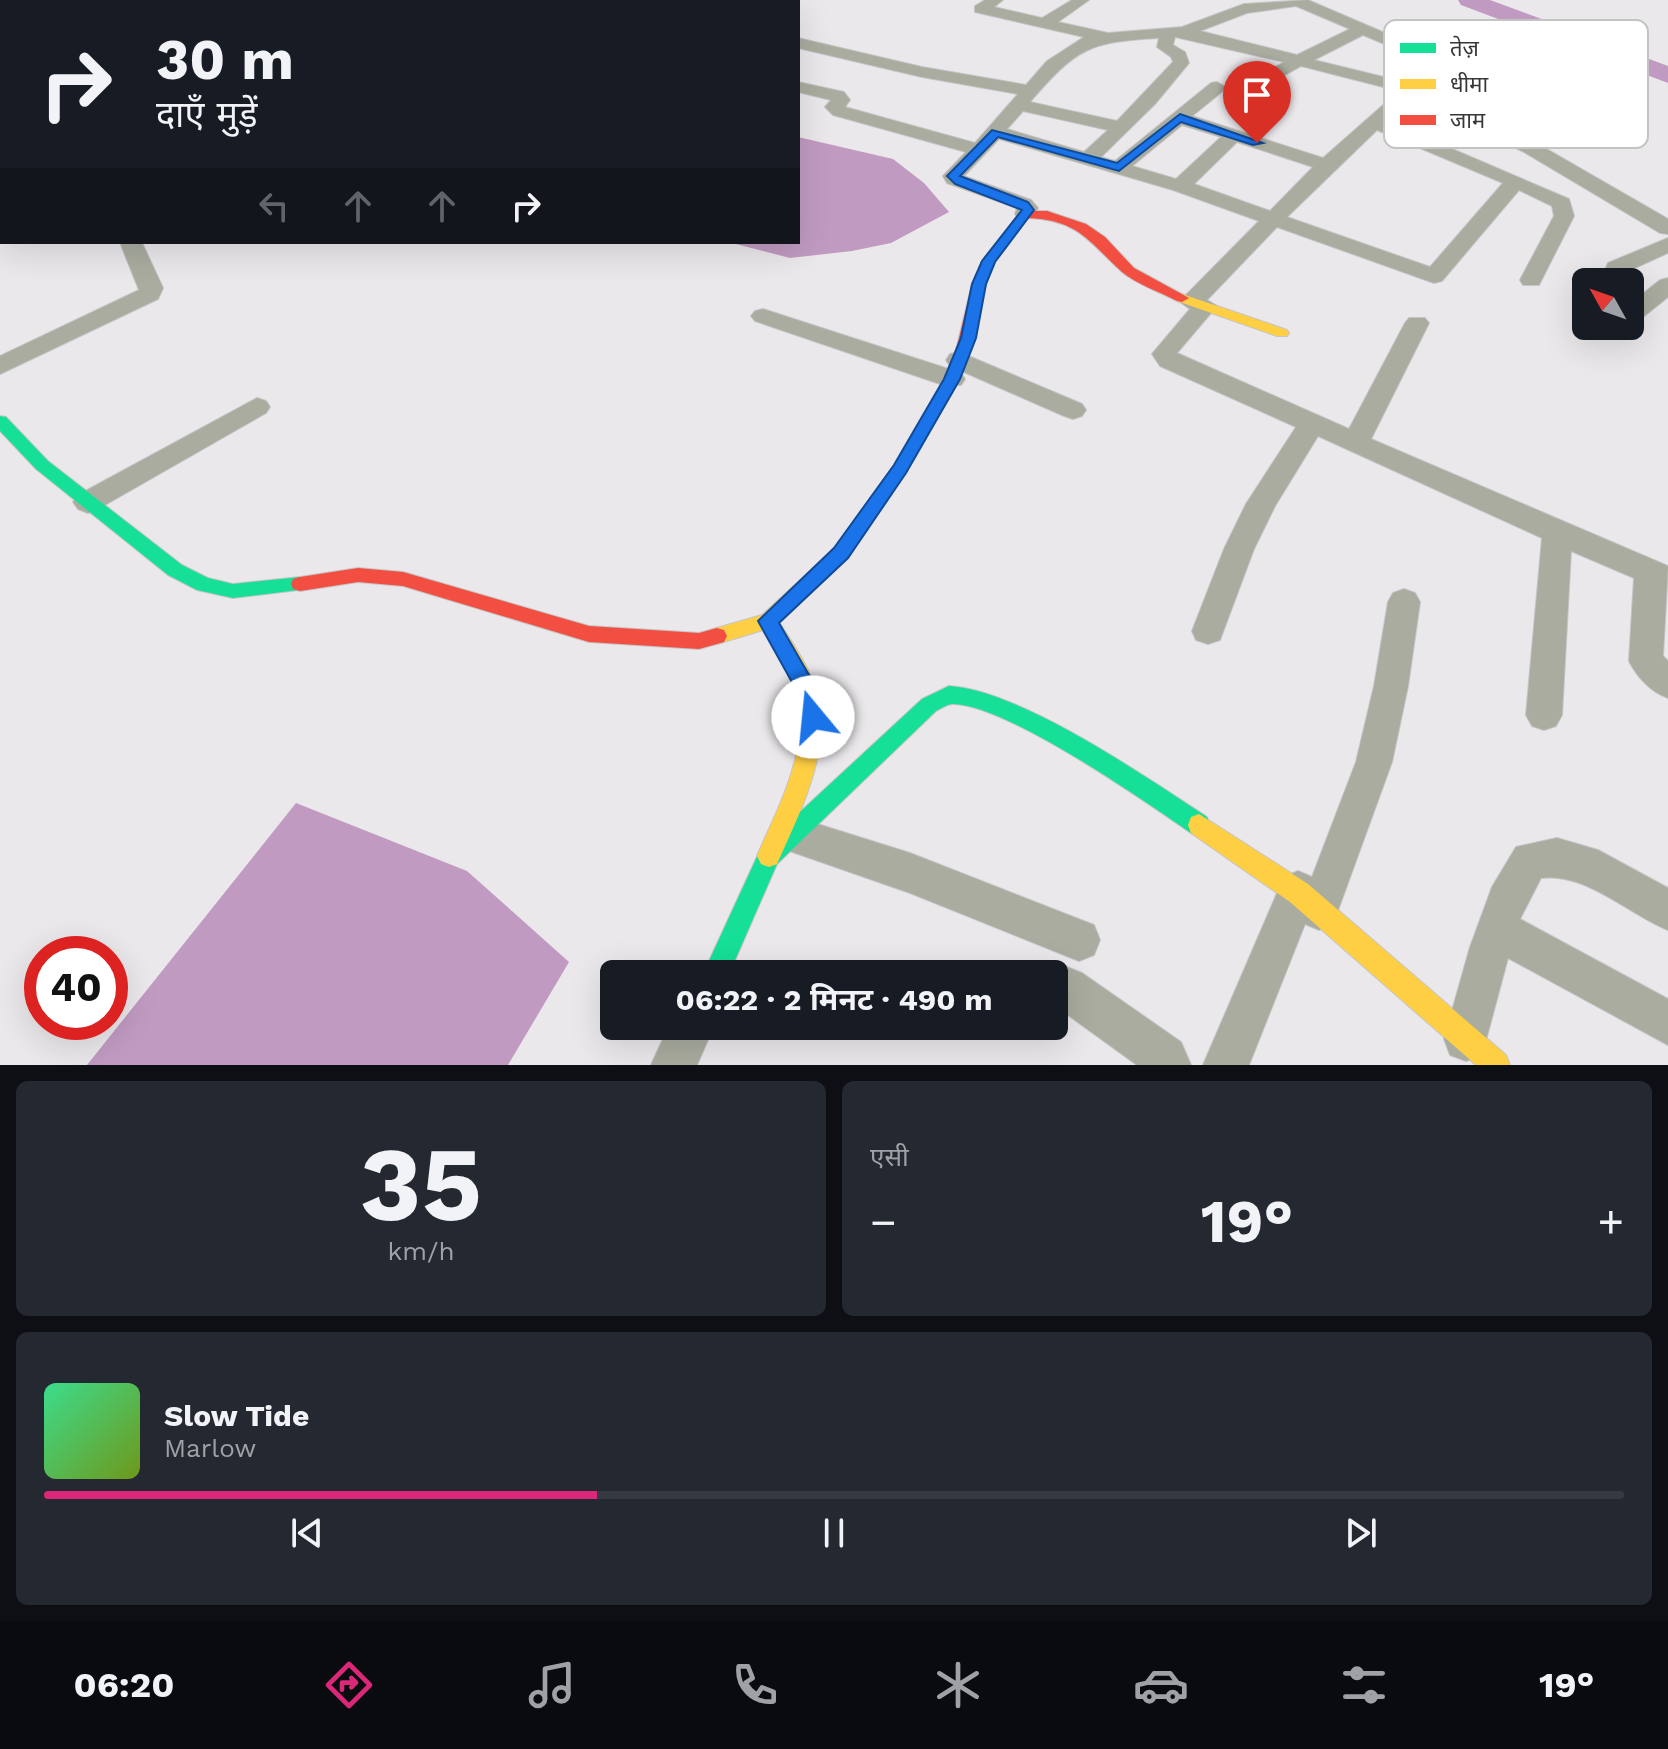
<!DOCTYPE html>
<html lang="hi">
<head>
<meta charset="utf-8">
<style>
  :root { --surface:#171b24; --page:#242831; --text:#f1f3f6; --muted:#9ea1a6; --line:#363941; --accent:#db2777 }
  body { margin:0; font-family:"Work Sans","Noto Sans Devanagari",sans-serif; background:var(--page); color:var(--text); height:100vh; display:flex; flex-direction:column; font-size:30px; white-space:nowrap }
  * { box-sizing:border-box; margin:0 }
  p { font-size:26px; color:var(--muted) }
  .icon { flex:none; width:44px; height:44px; fill:none; stroke:currentColor; stroke-width:2; stroke-linecap:round; stroke-linejoin:round }
  .map { position:relative; height:1065px; overflow:hidden }
  .drawer { display:flex; flex-direction:column; gap:16px; padding:16px; background:#0d0f14; flex:1 }
  .drawer>* { flex:none }
  .top-card { position:absolute; left:0px; top:0px; width:800px; height:244px; box-shadow:0 8px 32px #0002; background:#171b24; color:var(--text); overflow:hidden }
  .needle { width:52px; rotate:310deg }
  .fabs { position:absolute; left:1572px; top:268px; display:grid; gap:16px }
  .fabs a { display:grid; place-items:center; width:72px; height:72px; border-radius:12px; background:var(--surface); box-shadow:0 8px 32px #0002; font-size:40px }
  .speed { position:absolute; left:24px; top:936px; display:flex; gap:16px; font-size:40px; font-weight:700; text-align:center }
  .speed>* { display:grid; place-content:center; width:104px; height:104px; border-radius:50%; background:var(--surface); box-shadow:0 8px 32px #0002; line-height:1 }
  .speed .limit { border:12px solid #d22; background:#fff; color:#111 }
  .pin { position:absolute; display:grid; place-items:center; width:68px; height:68px; color:#fff; margin:-82px -34px; border-radius:50% 50% 50% 0; rotate:-45deg; box-shadow:0 0 8px #0007 }
  .pin .icon { rotate:45deg }
  .me { position:absolute; width:88px; margin:-44px; rotate:343deg; stroke-linejoin:round; filter:drop-shadow(0 0 6px #0008) }
  .turn { display:flex; align-items:center; gap:28px; height:168px; padding:0 24px; font-size:36px }
  .turn .icon { width:104px; height:104px; stroke-width:2.5 }
  .turn b { display:block; font-size:56px; line-height:68px }
  .lanes { display:flex; align-items:center; height:76px; padding:0 24px; background:#0003; justify-content:center; gap:40px; direction:ltr }
  .lanes .off { opacity:.35 }
  .big { font-size:60px; font-weight:700; line-height:1.1 }
  .drawer .card { flex:1; display:flex; flex-direction:column; justify-content:center; gap:12px; min-width:0; padding:0 28px; border-radius:12px; background:var(--page) }
  .drawer .dial { align-items:center; gap:0 }
  .dial b { font-size:104px; line-height:1 }
  .song { display:flex; align-items:center; gap:24px }
  .cover { width:96px; height:96px; border-radius:12px; background:linear-gradient(135deg,hsl(150 70% 55%),hsl(80 70% 35%)) }
  .played { height:8px; border-radius:4px; background:linear-gradient(90deg,var(--accent) 35%,var(--line) 35%) }
  .keys { display:flex; justify-content:space-around; direction:ltr }
  .heat { display:flex; justify-content:space-between; align-items:center; font-size:44px; direction:ltr }
  .drawer .tiles { flex:1; display:grid; gap:16px; grid-template-columns:1fr 1fr }
  .card:last-child { grid-column:span 2 }
  .trip { position:absolute; left:600px; top:960px; width:468px; height:80px; border-radius:12px; background:var(--surface); box-shadow:0 8px 32px #0002; font-weight:700; line-height:80px; text-align:center }
  .menu { display:flex; height:128px; justify-content:space-around; align-items:center; background:#090b0e; color:var(--muted) }
  .menu .icon { width:56px; height:56px }
  .menu .current { color:var(--accent) }
  .menu b { font-size:36px; color:var(--text) }
  .map>svg:first-child { display:block }
  .water { fill:#c19ac2 }
  .lines { fill:none; stroke-linecap:round; stroke-linejoin:round }
  .river { fill:#c19ac2; fill-rule:evenodd }
  .street-casing { stroke:#c6c5c6; stroke-width:2 }
  .fast-casing { stroke:#c6c5c6; stroke-width:2 }
  .slow-casing { stroke:#c6c5c6; stroke-width:2 }
  .jam-casing { stroke:#c6c5c6; stroke-width:2 }
  .street { fill:#a9ac9f; fill-rule:evenodd }
  .fast { fill:#16e098; fill-rule:evenodd }
  .slow { fill:#ffcf43; fill-rule:evenodd }
  .jam { fill:#f24e42; fill-rule:evenodd }
  .route { fill:#1a73e8; stroke:#114b97; stroke-width:2 }
  .key { fill:#fff; stroke:#c3c3c3; stroke-width:2 }
  .key-label { font-size:22px; fill:#383638 }
</style>
</head>
<body>
<div class="map">
<svg width="1668" height="1065" viewBox="0 0 1668 1065">
  <rect width="100%" height="100%" fill="#ebe8eb"/>
  <g class="water">
    <path d="M 798,137 L 893,159 L 924,183 L 949,212 L 891,243 L 852,251 L 790,258 L 728,242 L 798,242 Z"/>
    <path d="M 296,803 L 467,871 L 569,962 L 508,1065 L 87,1065 Z"/>
  </g>
  <g class="lines">
    <path class="river" d="M 1458,0 L 1490,0 L 1668,66 L 1668,83 L 1461,5 Z"/>
    <g class="street-casing">
      <g id="street">
        <path d="M 164,0 L 180,0 L 181,2 L 165,2 Z"/>
        <path d="M 506,0 L 526,0 L 527,2 L 507,2 Z"/>
        <path d="M 664,0 L 681,0 L 682,2 L 665,2 Z"/>
        <path d="M 985,0 L 1003,0 L 994,7 L 1042,18 L 1072,0 L 1089,0 L 1058,22 L 1108,33 L 1182,27 L 1244,4 L 1308,0 L 1420,48 L 1430,59 L 1416,86 L 1538,144 L 1668,219 L 1668,234 L 1660,233 L 1524,152 L 1413,98 L 1387,121 L 1569,199 L 1574,216 L 1539,285 L 1523,285 L 1520,280 L 1554,216 L 1552,206 L 1519,190 L 1442,281 L 1434,283 L 1277,227 L 1207,300 L 1217,306 L 1177,353 L 1349,429 L 1405,323 L 1409,318 L 1425,318 L 1429,323 L 1371,439 L 1668,566 L 1663,656 L 1668,661 L 1668,698 C 1651,692 1637,677 1629,661 L 1634,578 L 1571,551 L 1562,715 L 1556,726 L 1544,730 L 1532,726 L 1526,715 L 1542,538 L 1318,436 L 1275,506 L 1254,549 L 1220,640 L 1208,644 L 1196,640 L 1192,631 L 1224,549 L 1246,504 L 1296,427 L 1160,366 L 1152,354 L 1190,309 L 1180,302 L 1184,297 L 1259,221 L 1173,190 L 999,139 L 964,176 L 1031,200 L 1038,208 L 1032,218 L 1018,218 L 1015,214 L 1017,208 L 947,183 L 943,176 L 966,152 L 833,115 L 825,107 L 831,100 L 798,92 L 798,82 L 844,92 L 850,100 L 845,107 L 975,143 L 1018,94 L 922,77 L 798,48 L 798,38 L 922,67 L 1026,85 L 1047,61 L 1084,37 L 975,12 L 975,6 ZM 1296,6 L 1350,29 L 1297,55 L 1200,31 L 1247,13 ZM 1363,35 L 1408,54 L 1413,60 L 1400,81 L 1314,60 ZM 1175,37 L 1284,62 L 1235,90 L 1232,94 L 1235,98 L 1241,99 L 1301,66 L 1399,91 L 1323,158 L 1192,116 L 1223,91 L 1226,87 L 1217,82 L 1211,83 L 1115,161 L 1101,157 L 1155,104 L 1189,63 L 1185,52 L 1173,45 ZM 1159,38 L 1157,47 L 1171,57 L 1173,62 L 1117,121 L 1030,102 C 1077,48 1088,42 1159,38 ZM 1023,111 L 1108,130 L 1084,152 L 1007,129 ZM 1182,125 L 1221,137 L 1176,179 L 1132,166 ZM 1377,130 L 1503,183 L 1430,267 L 1287,217 ZM 1237,142 L 1313,167 L 1270,211 L 1194,184 Z"/>
        <rect x="0" y="164" width="2" height="12"/>
        <path d="M 1668,238 L 1668,253 L 1626,272 L 1622,282 L 1600,282 L 1608,263 Z"/>
        <path d="M 123,242 L 141,242 L 143,245 L 163,288 L 158,299 L 0,374 L 0,356 L 139,290 L 121,245 Z"/>
        <path d="M 1668,278 L 1668,297 L 1638,321 L 1630,323 L 1630,304 L 1660,280 Z"/>
        <path d="M 763,309 L 961,373 L 965,379 L 961,385 L 943,385 L 755,321 L 751,316 L 755,311 Z"/>
        <path d="M 959,352 L 1082,404 L 1086,410 L 1082,416 L 1073,419 L 1064,416 L 950,366 L 946,360 L 950,354 Z"/>
        <path d="M 257,398 L 266,401 L 270,407 L 266,413 L 98,509 L 88,513 L 78,509 L 73,502 L 78,495 Z"/>
        <path d="M 1404,589 L 1415,593 L 1420,602 L 1408,686 L 1392,762 L 1333,924 L 1319,930 L 1305,924 L 1249,1065 L 1203,1065 L 1284,877 L 1298,871 L 1312,877 L 1356,762 L 1374,686 L 1388,602 L 1393,593 Z"/>
        <path d="M 792,816 L 910,853 L 1094,925 L 1100,940 L 1094,955 L 1079,961 L 910,893 L 778,847 L 773,834 L 778,821 Z"/>
        <path d="M 1557,838 L 1598,850 L 1668,888 L 1668,930 C 1628,914 1586,872 1541,878 L 1520,919 L 1668,999 L 1668,1045 L 1508,958 L 1482,1055 L 1466,1061 L 1450,1055 L 1444,1039 L 1470,947 L 1492,887 L 1516,847 Z"/>
        <path d="M 1067,967 L 1082,973 L 1181,1042 L 1191,1065 L 1137,1065 L 1054,1005 L 1054,974 L 1051,974 Z"/>
        <path d="M 669,1026 L 714,1026 L 697,1065 L 651,1065 Z"/>
      </g>
    </g>
    <g class="fast-casing">
      <g id="fast">
        <path d="M 0,416 L 6,417 L 48,461 L 182,565 L 208,578 L 233,584 L 300,577 L 307,579 L 309,584 L 307,589 L 233,598 L 197,590 L 168,575 L 36,469 L 0,431 Z"/>
        <path d="M 949,686 C 1020,690 1146,777 1207,817 L 1210,825 L 1207,833 L 1199,836 L 1191,833 C 1143,800 1007,705 953,704 C 947,704 942,708 936,711 L 777,864 L 729,974 L 703,974 L 761,848 L 922,699 Z"/>
      </g>
    </g>
    <g class="slow-casing">
      <g id="slow">
        <path d="M 1182,294 L 1287,330 L 1289,333 L 1287,336 L 1277,336 L 1177,301 L 1175,298 Z"/>
        <path d="M 963,345 L 970,350 L 960,379 L 908,469 L 847,558 L 779,622 C 791,641 805,660 813,682 C 836,745 802,807 777,864 L 769,867 L 761,864 L 757,856 C 781,800 816,741 791,679 C 784,662 773,646 763,630 L 717,644 L 710,642 L 707,636 L 710,630 L 762,615 L 835,548 L 894,465 L 944,379 L 956,350 Z"/>
        <path d="M 1199,814 L 1308,884 L 1506,1055 L 1510,1065 L 1476,1065 L 1290,902 L 1191,833 L 1188,825 L 1191,817 Z"/>
      </g>
    </g>
    <g class="jam-casing">
      <g id="jam">
        <path d="M 1021,211 L 1047,211 L 1086,224 L 1105,237 L 1134,268 L 1189,298 L 1182,302 L 1177,301 C 1160,292 1136,284 1122,272 C 1089,242 1079,220 1028,218 L 995,262 L 986,284 L 970,350 L 963,355 L 958,353 L 956,350 L 972,284 L 982,261 Z"/>
        <path d="M 358,568 L 403,572 L 589,626 L 699,633 L 717,628 L 724,630 L 727,636 L 724,642 L 699,649 L 589,642 L 403,586 L 358,582 L 300,591 L 293,589 L 291,584 L 293,579 L 300,577 Z"/>
      </g>
    </g>
    <use href="#street" class="street"/>
    <use href="#fast" class="fast"/>
    <use href="#slow" class="slow"/>
    <use href="#jam" class="jam"/>
  </g>
  <path class="route" d="M 1180,114 L 1263,143 L 1253,145 L 1181,122 L 1119,171 L 998,137 L 960,176 L 1028,202 L 1034,210 L 995,262 L 986,284 L 976,338 L 960,379 L 906,473 L 848,558 L 779,623 L 813,682 L 824,717 L 821,724 L 813,727 L 806,724 L 793,684 L 758,621 L 834,548 L 894,465 L 944,379 L 961,338 L 972,284 L 982,261 L 1022,210 L 955,184 L 947,176 L 992,130 L 1117,163 Z"/>
  <rect x="1384" y="20" width="264" height="128" rx="12" class="key"/>
  <rect x="1400" y="43" width="36" height="10" fill="#16e098"/>
  <rect x="1400" y="79" width="36" height="10" fill="#ffcf43"/>
  <rect x="1400" y="115" width="36" height="10" fill="#f24e42"/>
  <g class="key-label">
    <text x="1450" y="56">तेज़</text>
    <text x="1450" y="92">धीमा</text>
    <text x="1450" y="128">जाम</text>
  </g>
</svg>
<div class="fabs">
<a><svg class="needle" viewBox="-14 -14 28 28"><path d="M0-13l5 13h-10z" fill="#e53935"/><path d="M0 13l5-13h-10z" fill="#9ea1a6"/></svg></a>
</div>
<div class="speed"><div class="limit">40</div></div>
<div class="pin" style="left:1257px;top:143px;background:#d93025"><svg class="icon" aria-label="arrive" viewBox="0 0 24 24"><path d="M6 21V4h12l-3 4 3 4H6"/></svg></div>
<svg class="me" style="left:813px;top:717px" viewBox="-20 -20 40 40"><circle r="19" fill="#fff"/><path d="M0-13L10 11 0 6-10 11z" fill="#1a73e8"/></svg>
<div class="trip">06:22 · 2 मिनट · 490 m</div>
<div class="top-card">
<div class="turn"><svg class="icon" aria-label="right" viewBox="0 0 24 24"><path d="M7 20v-9h11M14 6l5 5-5 5"/></svg><div><b>30 m</b>दाएँ मुड़ें</div></div>
<div class="lanes"><svg class="icon off" aria-label="left" viewBox="0 0 24 24"><path d="M17 20v-9H6M10 6l-5 5 5 5"/></svg><svg class="icon off" aria-label="ahead" viewBox="0 0 24 24"><path d="M12 20V5M6 11l6-6 6 6"/></svg><svg class="icon off" aria-label="ahead" viewBox="0 0 24 24"><path d="M12 20V5M6 11l6-6 6 6"/></svg><svg class="icon" aria-label="right" viewBox="0 0 24 24"><path d="M7 20v-9h11M14 6l5 5-5 5"/></svg></div>
</div>
</div>
<section class="drawer">
<div class="tiles">
<div class="card dial"><b>35</b><p>km/h</p></div>
<div class="card"><p>एसी</p>
<div class="heat"><a>−</a><b class="big">19°</b><a>+</a></div>
</div>
<div class="card">
<div class="song"><i class="cover"></i><div><b>Slow Tide</b><p>Marlow</p></div></div>
<div class="played"></div>
<div class="keys"><svg class="icon" aria-label="previous" viewBox="0 0 24 24"><path d="M18 5L8 12l10 7zM5 5v14"/></svg><svg class="icon" aria-label="pause" viewBox="0 0 24 24"><path d="M8 5v14M16 5v14"/></svg><svg class="icon" aria-label="next" viewBox="0 0 24 24"><path d="M6 5l10 7-10 7zM19 5v14"/></svg></div>
</div>
</div>
</section>
<nav class="menu">
<b>06:20</b>
<svg class="icon current" aria-label="directions" viewBox="0 0 24 24"><path d="M12 3l9 9-9 9-9-9zM9 14v-3h6M13 9l2 2-2 2"/></svg>
<svg class="icon" aria-label="music" viewBox="0 0 24 24"><path d="M9 18V5l10-2v13"/><circle cx="6" cy="18" r="3"/><circle cx="16" cy="16" r="3"/></svg>
<svg class="icon" aria-label="phone" viewBox="0 0 24 24"><path d="M5 4h4l2 5-3 2q2 4 5 5l2-3 5 2v4C11 20 4 13 5 4z"/></svg>
<svg class="icon" aria-label="climate" viewBox="0 0 24 24"><path d="M12 3v18M4 7l16 10M4 17L20 7"/></svg>
<svg class="icon" aria-label="car" viewBox="0 0 24 24"><path d="M5 17H2v-5l4-1 3-4h7l3 4 3 1v5h-3M9 17h6M6 11h13"/><circle cx="7" cy="17" r="2"/><circle cx="17" cy="17" r="2"/></svg>
<svg class="icon" aria-label="filters" viewBox="0 0 24 24"><path d="M4 7h16M4 17h16"/><circle cx="9" cy="7" r="2"/><circle cx="15" cy="17" r="2"/></svg>
<b>19°</b>
</nav>
</body>
</html>
